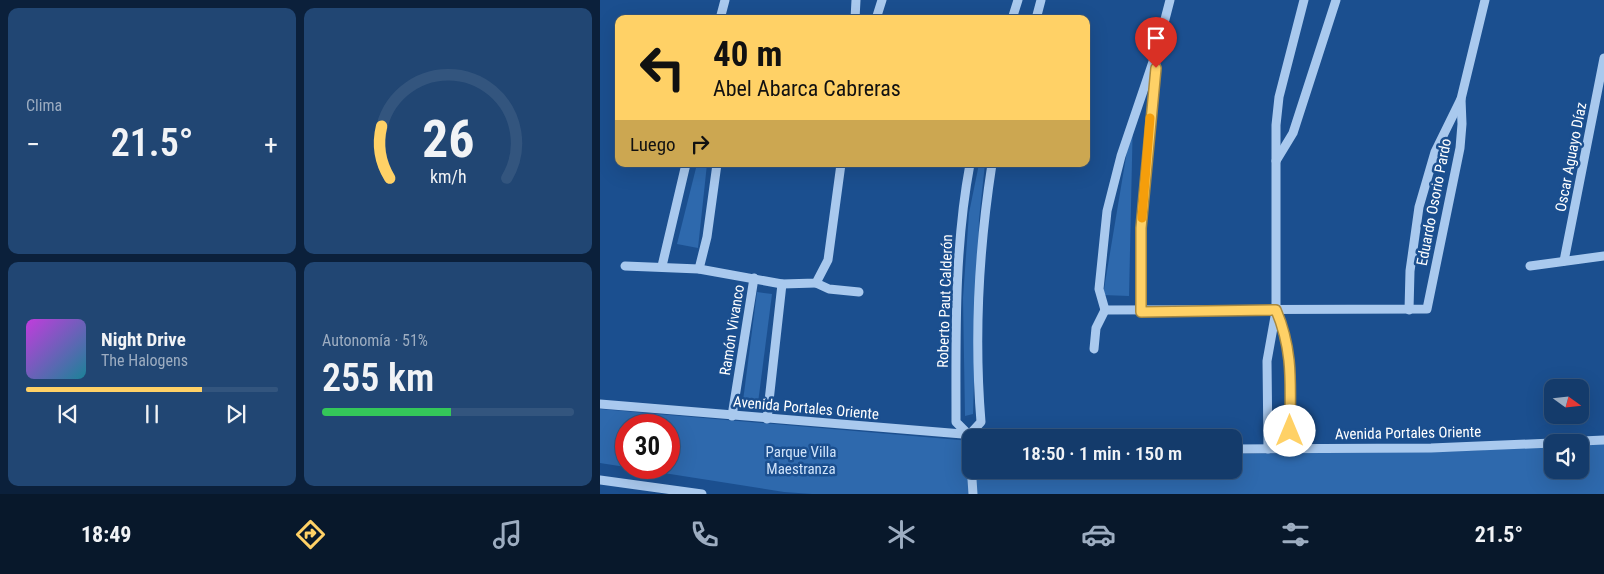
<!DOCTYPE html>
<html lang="es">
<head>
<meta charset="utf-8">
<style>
  :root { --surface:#143b6b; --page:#214673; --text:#f1f3f6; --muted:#9dadc1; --line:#33557e; --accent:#ffd166 }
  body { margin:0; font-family:"Roboto Condensed",sans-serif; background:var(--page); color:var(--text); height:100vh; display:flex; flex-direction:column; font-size:19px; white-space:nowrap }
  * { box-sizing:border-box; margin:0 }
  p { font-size:16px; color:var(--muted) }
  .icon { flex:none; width:28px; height:28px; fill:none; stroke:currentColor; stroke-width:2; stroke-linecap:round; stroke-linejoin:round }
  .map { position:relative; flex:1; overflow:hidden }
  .panel { display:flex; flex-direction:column; gap:8px; padding:8px; background:#0b203b; width:600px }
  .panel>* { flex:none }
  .guide { position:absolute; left:15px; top:15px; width:475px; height:152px; border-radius:10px; box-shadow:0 5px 20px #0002,0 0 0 1px var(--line); background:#ffd166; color:#111; overflow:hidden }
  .needle { width:32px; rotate:105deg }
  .buttons { position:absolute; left:944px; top:379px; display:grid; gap:10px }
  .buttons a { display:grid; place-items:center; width:45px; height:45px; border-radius:10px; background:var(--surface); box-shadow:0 5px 20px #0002,0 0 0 1px var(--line); font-size:25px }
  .speed { position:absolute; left:15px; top:414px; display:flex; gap:10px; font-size:25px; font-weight:700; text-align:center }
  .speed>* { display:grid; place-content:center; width:65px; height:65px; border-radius:50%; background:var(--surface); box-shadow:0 5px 20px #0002,0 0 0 1px var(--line); line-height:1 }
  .speed .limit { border:8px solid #d22; background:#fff; color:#111 }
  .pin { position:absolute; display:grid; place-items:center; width:42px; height:42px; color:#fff; margin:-51px -21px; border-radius:50% 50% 50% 0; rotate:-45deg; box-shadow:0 0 5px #0007 }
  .pin .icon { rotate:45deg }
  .me { position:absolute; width:55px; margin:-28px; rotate:0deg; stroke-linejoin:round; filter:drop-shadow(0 0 4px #0008) }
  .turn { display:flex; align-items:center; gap:18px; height:105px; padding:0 15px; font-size:22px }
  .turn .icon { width:65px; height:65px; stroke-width:2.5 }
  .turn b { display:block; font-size:35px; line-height:42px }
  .then { display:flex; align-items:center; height:48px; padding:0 15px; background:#0003; gap:10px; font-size:19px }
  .big { font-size:38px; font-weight:600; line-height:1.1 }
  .panel .widget { flex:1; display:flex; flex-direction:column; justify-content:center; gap:8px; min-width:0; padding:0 18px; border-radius:10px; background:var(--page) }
  .panel .dial { align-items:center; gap:0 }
  .dial svg { height:130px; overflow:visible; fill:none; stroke:var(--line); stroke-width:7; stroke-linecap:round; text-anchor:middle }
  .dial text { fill:var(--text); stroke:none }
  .song { display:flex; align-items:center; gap:15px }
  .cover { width:60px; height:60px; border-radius:8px; background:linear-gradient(135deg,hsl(290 70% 55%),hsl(190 70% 35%)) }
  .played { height:5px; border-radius:2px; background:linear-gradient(90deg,var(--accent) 70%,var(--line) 70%) }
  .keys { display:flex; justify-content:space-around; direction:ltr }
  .heat { display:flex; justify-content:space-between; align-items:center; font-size:28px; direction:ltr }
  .charge { height:8px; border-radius:4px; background:linear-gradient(90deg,#34c759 51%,var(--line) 0) }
  .panel .tiles { flex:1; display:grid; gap:8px; grid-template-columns:repeat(2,1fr) }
  .trip { position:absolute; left:362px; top:429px; width:280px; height:50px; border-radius:10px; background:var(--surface); box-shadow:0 5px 20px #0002,0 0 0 1px var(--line); font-weight:600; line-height:50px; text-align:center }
  .dock { display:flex; height:80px; justify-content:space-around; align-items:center; background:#08182b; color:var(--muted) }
  .dock .icon { width:35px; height:35px }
  .dock .current { color:var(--accent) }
  .dock b { font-size:22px; color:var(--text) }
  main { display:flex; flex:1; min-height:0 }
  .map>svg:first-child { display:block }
  .green { fill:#2e69ad; fill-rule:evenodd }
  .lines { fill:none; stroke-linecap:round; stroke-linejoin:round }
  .minor { stroke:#a9c9ee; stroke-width:9 }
  .route-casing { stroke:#a68842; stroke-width:12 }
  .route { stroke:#ffd166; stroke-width:9 }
  .slow { stroke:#f59e0b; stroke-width:9 }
  .labels { text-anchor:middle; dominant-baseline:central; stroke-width:5; stroke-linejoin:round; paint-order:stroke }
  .street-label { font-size:15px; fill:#fff; stroke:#1b4f8f }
  .park-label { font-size:15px; fill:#cfe3fa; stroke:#1b4f8f }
</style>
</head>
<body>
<main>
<section class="panel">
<div class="tiles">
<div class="widget"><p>Clima</p>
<div class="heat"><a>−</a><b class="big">21.5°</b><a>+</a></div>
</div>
<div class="widget dial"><svg viewBox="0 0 100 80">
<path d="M14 69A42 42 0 1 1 86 69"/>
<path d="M14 69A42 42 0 0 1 9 37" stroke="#ffd166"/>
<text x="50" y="56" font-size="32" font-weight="700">26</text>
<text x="50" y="72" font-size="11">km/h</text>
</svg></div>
<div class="widget">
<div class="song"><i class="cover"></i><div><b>Night Drive</b><p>The Halogens</p></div></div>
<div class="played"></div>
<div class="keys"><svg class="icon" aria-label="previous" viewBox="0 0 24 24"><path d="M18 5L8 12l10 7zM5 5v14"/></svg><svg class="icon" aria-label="pause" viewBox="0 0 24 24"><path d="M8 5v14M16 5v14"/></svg><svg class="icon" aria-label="next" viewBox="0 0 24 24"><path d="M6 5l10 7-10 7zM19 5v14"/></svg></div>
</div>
<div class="widget"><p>Autonomía · 51%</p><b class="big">255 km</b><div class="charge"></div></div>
</div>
</section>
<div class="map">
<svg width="1004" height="494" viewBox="0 0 1004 494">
  <rect width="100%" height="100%" fill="#1b4f8f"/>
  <g class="green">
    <path d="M 533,115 L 529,296 L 503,295 Z"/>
    <path d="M 97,164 L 107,164 L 98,248 L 77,244 Z"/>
    <path d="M 379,164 L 385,164 L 379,219 L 373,414 L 365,416 L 363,298 L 369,213 Z"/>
    <path d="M 157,292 L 172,294 L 158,403 L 143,401 Z"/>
    <path d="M 0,409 L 371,441 L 371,470 L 634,470 L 634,454 L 869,451 L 952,446 L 952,470 L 980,470 L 980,444 L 1004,443 L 1004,494 L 212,494 L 184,492 L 0,463 ZM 26,425 L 69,425 L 69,468 L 26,468 Z"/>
  </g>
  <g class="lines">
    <g class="minor">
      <path d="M 120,19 L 125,0"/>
      <path d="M 255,19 L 256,0"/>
      <path d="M 276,19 L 282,0"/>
      <path d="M 412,19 L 418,0"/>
      <path d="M 436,19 L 441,0"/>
      <path d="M 676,161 L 693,133 L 736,0"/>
      <path d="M 370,164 C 354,249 356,336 356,422 L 369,435 L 373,494"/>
      <path d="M 964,261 L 1004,58"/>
      <path d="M 25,266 L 99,269 L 182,284 L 216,283 L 228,260 L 241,164"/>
      <path d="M 62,266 L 86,164"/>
      <path d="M 930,266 L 1004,256"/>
      <path d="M 99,269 L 107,237 L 117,164"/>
      <path d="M 216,283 L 229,289 L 259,292"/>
      <path d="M 505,310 L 827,309 L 860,148 L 862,124 L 861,99"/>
      <path d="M 505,310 L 499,289 L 507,211 L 521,156 L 557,50 L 570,0"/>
      <path d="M 809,310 L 810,271 L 819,207 L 835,152 L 861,99 L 885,0"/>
      <path d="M 541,311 L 541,228 L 556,65"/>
      <path d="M 676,311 C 695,355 690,401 691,449"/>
      <path d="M 494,349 L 496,328 L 505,310"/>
      <path d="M 0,404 L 411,438"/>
      <path d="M 132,416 L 154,278"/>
      <path d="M 167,419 L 182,284"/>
      <path d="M 369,435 L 381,422 C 374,337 379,248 392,164"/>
      <path d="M 960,442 L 1004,440"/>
      <path d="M 634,449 L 831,448 L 952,443"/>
      <path d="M 668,449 L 667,361 L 676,311 L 676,125 L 679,97 L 704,0"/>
      <path d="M 0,480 L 102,494"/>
    </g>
  </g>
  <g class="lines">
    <g class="route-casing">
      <path id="route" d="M 556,68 L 541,228 L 541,312 L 676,310 C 694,352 690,386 690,431"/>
    </g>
    <use href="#route" class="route"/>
    <path class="slow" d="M 542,218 L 550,118"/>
  </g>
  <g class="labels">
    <g class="street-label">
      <text transform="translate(971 157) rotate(-79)">Oscar Aguayo Díaz</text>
      <text transform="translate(834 202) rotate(-79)">Eduardo Osorio Pardo</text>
      <text transform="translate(345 301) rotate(-88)">Roberto Paut Calderón</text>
      <text transform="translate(132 330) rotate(-81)">Ramón Vivanco</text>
      <text transform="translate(206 408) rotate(5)">Avenida Portales Oriente</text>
      <text transform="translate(808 433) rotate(-1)">Avenida Portales Oriente</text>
    </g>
    <g class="park-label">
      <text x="201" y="452">Parque Villa<tspan x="201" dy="17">Maestranza</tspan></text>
    </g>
  </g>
</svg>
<div class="buttons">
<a><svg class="needle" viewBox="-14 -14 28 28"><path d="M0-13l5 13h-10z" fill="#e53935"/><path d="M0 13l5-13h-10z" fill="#9dadc1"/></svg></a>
<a><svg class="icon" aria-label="sound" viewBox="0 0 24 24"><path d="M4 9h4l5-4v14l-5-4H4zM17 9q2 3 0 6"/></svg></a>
</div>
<div class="speed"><div class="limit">30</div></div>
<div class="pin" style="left:556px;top:68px;background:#d93025"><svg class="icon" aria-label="arrive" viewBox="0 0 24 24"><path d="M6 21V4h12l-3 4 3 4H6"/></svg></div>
<svg class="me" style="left:690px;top:431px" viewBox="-20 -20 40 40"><circle r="19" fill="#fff"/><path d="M0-13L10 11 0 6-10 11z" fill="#ffd166"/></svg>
<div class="trip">18:50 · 1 min · 150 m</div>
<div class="guide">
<div class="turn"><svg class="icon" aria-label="left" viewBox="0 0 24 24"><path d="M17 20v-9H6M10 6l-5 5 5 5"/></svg><div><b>40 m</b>Abel Abarca Cabreras</div></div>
<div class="then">Luego<svg class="icon" aria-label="right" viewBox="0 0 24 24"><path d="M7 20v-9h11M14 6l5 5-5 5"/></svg></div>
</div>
</div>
</main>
<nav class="dock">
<b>18:49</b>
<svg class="icon current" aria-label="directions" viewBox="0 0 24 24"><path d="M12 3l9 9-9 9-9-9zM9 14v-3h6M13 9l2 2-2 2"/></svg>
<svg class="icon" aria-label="music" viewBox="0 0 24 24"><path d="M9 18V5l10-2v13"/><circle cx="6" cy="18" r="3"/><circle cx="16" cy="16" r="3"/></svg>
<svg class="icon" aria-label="phone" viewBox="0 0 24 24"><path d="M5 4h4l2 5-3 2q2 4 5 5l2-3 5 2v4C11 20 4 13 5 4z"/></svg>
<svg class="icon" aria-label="climate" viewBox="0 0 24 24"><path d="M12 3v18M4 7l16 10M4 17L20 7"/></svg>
<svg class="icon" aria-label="car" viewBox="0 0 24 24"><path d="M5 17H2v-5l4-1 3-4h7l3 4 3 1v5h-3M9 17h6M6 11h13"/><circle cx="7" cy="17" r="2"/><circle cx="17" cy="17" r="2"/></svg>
<svg class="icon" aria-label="filters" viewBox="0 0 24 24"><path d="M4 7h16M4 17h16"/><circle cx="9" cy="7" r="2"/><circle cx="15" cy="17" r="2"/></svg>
<b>21.5°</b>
</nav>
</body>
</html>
